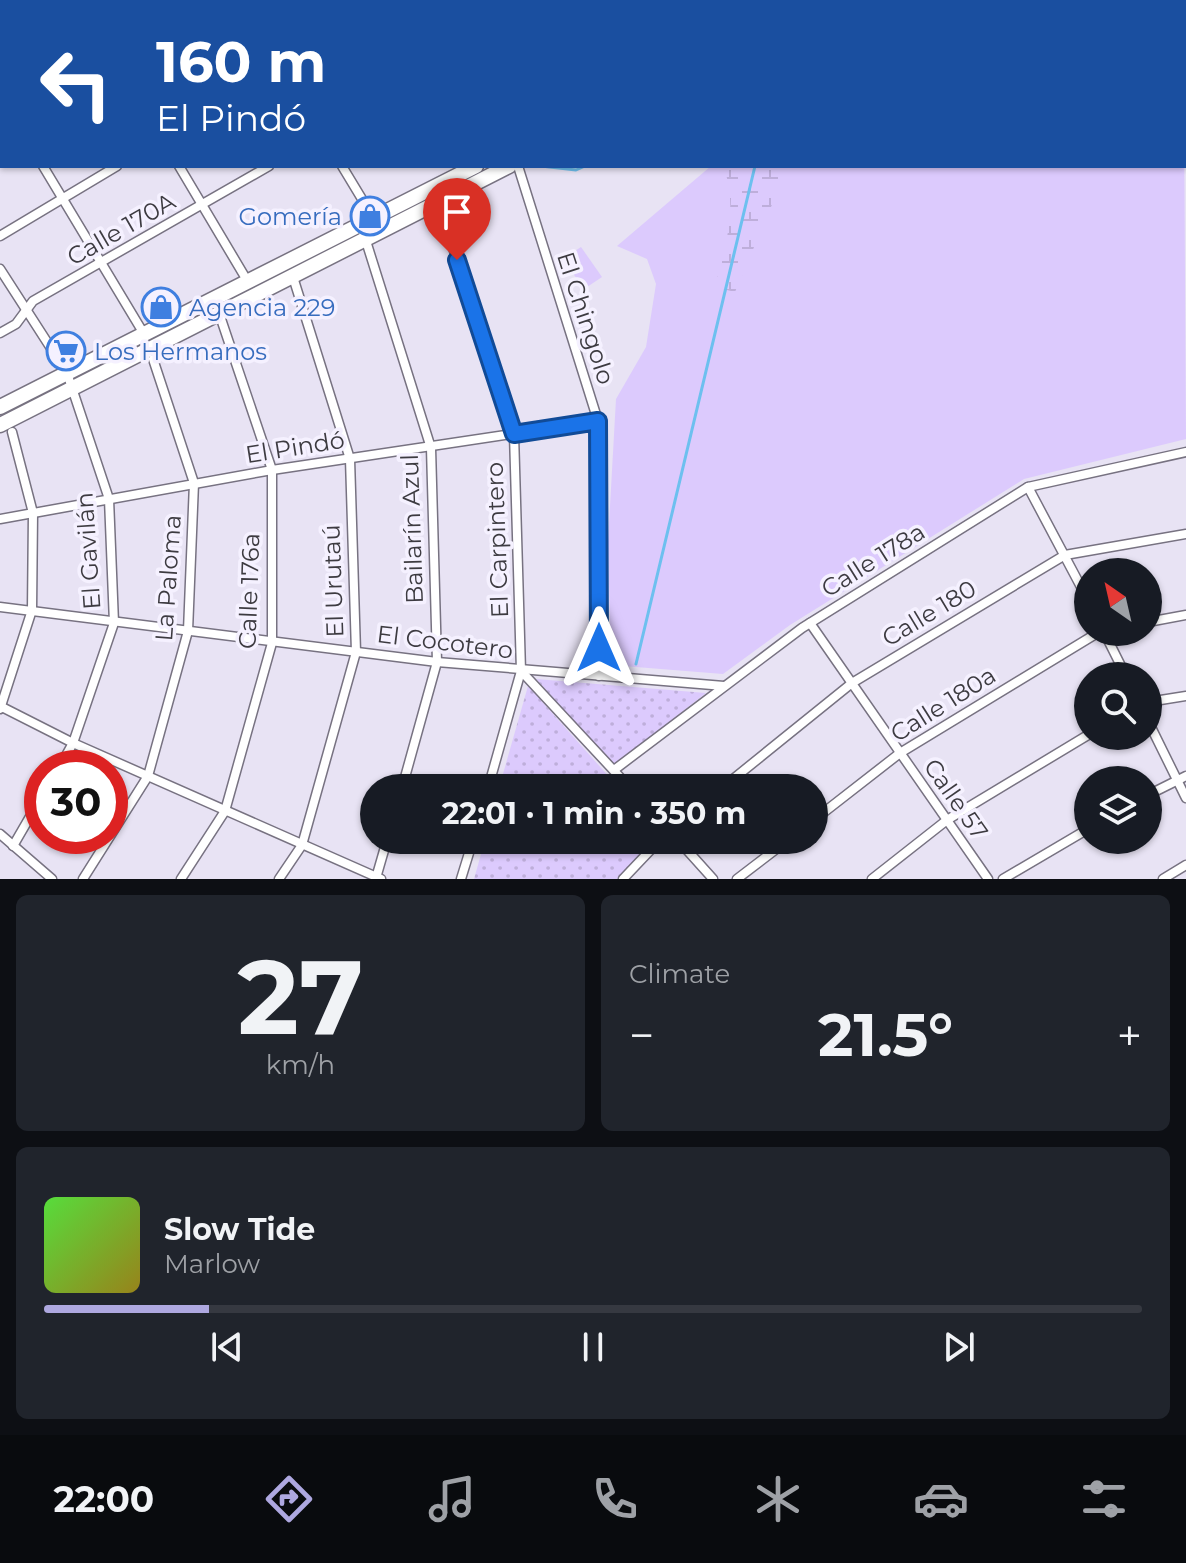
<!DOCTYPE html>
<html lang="en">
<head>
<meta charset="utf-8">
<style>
  :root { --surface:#171b24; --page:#20242c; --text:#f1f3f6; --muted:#9ea1a6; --line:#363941; --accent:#aea8e0 }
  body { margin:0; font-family:Montserrat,sans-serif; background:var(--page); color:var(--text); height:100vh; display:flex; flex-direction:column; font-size:30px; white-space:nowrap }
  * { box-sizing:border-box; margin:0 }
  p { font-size:26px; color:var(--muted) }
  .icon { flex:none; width:44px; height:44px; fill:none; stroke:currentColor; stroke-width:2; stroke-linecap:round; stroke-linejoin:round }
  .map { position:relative; height:879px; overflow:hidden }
  .sheet { display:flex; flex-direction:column; gap:16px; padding:16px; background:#0d0f14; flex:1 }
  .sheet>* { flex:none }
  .hud { position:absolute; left:0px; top:0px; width:1186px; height:168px; box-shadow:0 2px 6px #0004; background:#1a4fa0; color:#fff; overflow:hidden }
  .needle { width:52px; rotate:326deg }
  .fabs { position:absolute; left:1074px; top:558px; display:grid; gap:16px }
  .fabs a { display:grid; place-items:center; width:88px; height:88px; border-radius:50%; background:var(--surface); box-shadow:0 2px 6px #0004; font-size:40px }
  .speed { position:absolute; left:24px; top:750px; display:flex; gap:16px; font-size:40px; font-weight:700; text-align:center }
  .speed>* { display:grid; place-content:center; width:104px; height:104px; border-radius:50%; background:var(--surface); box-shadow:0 2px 6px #0004; line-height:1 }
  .speed .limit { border:12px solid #d22; background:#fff; color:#111 }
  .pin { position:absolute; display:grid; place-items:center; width:68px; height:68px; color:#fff; margin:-82px -34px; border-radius:50% 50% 50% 0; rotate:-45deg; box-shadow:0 0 8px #0007 }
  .pin .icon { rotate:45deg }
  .me { position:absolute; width:88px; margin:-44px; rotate:0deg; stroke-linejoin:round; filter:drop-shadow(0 0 6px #0008) }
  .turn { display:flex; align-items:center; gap:28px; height:168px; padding:0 24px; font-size:36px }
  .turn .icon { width:104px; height:104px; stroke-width:2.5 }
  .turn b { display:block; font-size:56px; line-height:68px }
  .big { font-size:60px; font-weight:700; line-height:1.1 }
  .sheet .card { flex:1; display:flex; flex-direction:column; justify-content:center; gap:12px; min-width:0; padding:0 28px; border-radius:12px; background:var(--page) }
  .sheet .dial { align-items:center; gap:0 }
  .dial b { font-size:104px; line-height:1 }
  .song { display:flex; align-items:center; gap:24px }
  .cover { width:96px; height:96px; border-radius:12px; background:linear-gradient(135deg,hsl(110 70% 55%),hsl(50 70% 35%)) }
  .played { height:8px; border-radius:4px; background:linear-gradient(90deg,var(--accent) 15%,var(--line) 15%) }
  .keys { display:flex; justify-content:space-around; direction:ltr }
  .heat { display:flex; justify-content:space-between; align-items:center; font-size:44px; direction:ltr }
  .sheet .tiles { flex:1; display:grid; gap:16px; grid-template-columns:1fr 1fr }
  .card:last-child { grid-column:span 2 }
  .trip { position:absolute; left:360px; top:774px; width:468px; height:80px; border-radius:40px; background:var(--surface); box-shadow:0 2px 6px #0004; font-weight:700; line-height:80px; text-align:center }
  .tabs { display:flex; height:128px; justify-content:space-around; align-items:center; background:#090b0e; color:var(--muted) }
  .tabs .icon { width:56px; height:56px }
  .tabs .current { color:var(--accent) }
  .tabs b { font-size:36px; color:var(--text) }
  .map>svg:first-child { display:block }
  .green { fill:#dccafd }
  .wetland { fill:url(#wetland-marsh) }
  .park { fill:url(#park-dots) }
  .water { fill:url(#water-ripples) }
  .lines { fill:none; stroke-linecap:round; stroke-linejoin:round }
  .stream { stroke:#6dc0ef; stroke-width:3 }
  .minor-casing { stroke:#777281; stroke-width:11 }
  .primary-casing { stroke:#777281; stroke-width:17 }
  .minor { stroke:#fff; stroke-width:8 }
  .primary { stroke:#fff; stroke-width:14 }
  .route-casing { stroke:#114b97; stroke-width:20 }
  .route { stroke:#1a73e8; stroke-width:14 }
  .labels { text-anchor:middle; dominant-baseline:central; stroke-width:7; stroke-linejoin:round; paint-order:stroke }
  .shop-label { font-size:24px; fill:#366cbe; stroke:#f5f1ff; text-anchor:start }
  .street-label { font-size:24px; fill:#3d3b41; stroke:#f5f1ff }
</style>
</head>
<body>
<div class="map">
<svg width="1186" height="879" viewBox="0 0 1186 879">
  <defs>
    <pattern id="wetland-marsh" width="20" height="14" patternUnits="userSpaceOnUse" patternTransform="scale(2)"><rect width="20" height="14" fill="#dccafd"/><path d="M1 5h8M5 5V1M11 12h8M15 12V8" fill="none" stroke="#beaeda"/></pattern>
    <pattern id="park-dots" width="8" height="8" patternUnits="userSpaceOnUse" patternTransform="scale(2)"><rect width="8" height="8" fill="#dccafd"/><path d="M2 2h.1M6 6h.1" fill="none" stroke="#beaeda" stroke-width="1.8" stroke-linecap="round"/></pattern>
    <pattern id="water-ripples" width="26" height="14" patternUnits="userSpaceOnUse" patternTransform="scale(2)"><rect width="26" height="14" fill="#6dc0ef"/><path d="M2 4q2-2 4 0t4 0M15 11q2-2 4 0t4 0" fill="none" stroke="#5b9dc3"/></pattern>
  </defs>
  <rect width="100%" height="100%" fill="#e8e3f4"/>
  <g class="green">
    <path d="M 1184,112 L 1186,439 L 1024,479 L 790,625 L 723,674 L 611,665 L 608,542 L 616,399 L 646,347 L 656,284 L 647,259 L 617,246 L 711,166 L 1184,166 Z"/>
    <path d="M 581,247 L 602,277 L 584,289 L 563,259 Z"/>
  </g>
  <path class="wetland" d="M 723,166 L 781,166 L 782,181 L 735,292 L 715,287 C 725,248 739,205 723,166 Z"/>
  <g class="park">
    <path d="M 536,679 L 706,693 L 613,766 Z"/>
    <path d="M 528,686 L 619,788 L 499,788 Z"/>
    <path d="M 485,840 L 656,840 L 617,879 L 474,879 Z"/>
  </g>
  <path class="water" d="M 1002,0 L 1186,0 L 1186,93 L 1184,2 Z"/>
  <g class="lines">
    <g class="stream">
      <path d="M 692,2 L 692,0"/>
      <path d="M 888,2 L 891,0"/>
      <path d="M 541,166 L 576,170 L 585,166"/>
      <path d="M 636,664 L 755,166"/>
    </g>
    <g class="minor-casing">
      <g id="minor">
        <path d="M 83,0 L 84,2"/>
        <path d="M 232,0 L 233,2"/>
        <path d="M 348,0 L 350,2"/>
        <path d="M 122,2 L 125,0"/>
        <path d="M 0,76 L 2,74"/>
        <path d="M 0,94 L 2,97"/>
        <path d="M 0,154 L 2,153"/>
        <path d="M 43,166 L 144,334"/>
        <path d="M 179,166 L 248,282"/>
        <path d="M 342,166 L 374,219"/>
        <path d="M 518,166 L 598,421 L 599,676"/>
        <path d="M 438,202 L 514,434 L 521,671 L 488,788"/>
        <path d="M 361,225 L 431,448 L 437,662 L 402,788"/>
        <path d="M 0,236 L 117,166"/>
        <path d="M 0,269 L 67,373 L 109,499 L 114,623 L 73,743 L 59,768"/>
        <path d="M 0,333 L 16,324 L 33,301 L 269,166"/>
        <path d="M 1028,487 L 1088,600"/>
        <path d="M 0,519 L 272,470 L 598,421"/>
        <path d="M 0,607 L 437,662 L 724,686"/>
        <path d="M 1148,622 L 1186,615"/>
        <path d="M 810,623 L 988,879"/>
        <path d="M 1104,632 L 1126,676"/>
        <path d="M 522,672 L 630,788"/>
        <path d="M 1148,702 L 1186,696"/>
        <path d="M 0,706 L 73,743 L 381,879"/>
        <path d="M 0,709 L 32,610 L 33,513 L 12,432"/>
        <path d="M 1148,721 L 1186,798"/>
        <path d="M 614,770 L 802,628 L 1028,487 L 1186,452"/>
        <path d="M 722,788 L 852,683 L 1065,555 L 1186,534"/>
        <path d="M 1148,795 L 1186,776"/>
        <path d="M 814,820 L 900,753 L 1099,632"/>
        <path d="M 0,834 L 52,879"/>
        <path d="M 678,840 L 713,879"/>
        <path d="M 13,846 L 42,796"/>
        <path d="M 376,878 L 387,840"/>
        <path d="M 83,879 L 148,776 L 188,631 L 194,483 L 153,359"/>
        <path d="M 181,879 L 225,811 L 272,643 L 272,470 L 219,313"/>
        <path d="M 279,879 L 302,845 L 356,652 L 350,459 L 293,277"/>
        <path d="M 461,879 L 473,840"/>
        <path d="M 623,879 L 660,840"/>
        <path d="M 737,879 L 788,840"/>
        <path d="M 872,879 L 947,820 L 1088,735"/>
        <path d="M 1003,879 L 1088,829"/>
        <path d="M 1163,879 L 1186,865"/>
      </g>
    </g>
    <g class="primary-casing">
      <g id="primary">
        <path d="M 838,2 L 842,0"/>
        <path d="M 0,407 L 476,166"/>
        <path d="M 0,425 L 509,166"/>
      </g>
    </g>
    <use href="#minor" class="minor"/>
    <use href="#primary" class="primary"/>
  </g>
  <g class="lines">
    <g class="route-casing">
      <path id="route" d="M 457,260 L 514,434 L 598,421 L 599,648"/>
    </g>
    <use href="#route" class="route"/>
  </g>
  <defs>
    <g id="shop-ring" transform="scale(2)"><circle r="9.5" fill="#f5f1ff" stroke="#3f7fe0" stroke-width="1.5"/><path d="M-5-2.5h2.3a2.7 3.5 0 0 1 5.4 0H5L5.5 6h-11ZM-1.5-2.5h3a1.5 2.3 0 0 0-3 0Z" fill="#3f7fe0"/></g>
    <g id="supermarket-ring" transform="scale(2)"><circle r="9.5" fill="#f5f1ff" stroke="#3f7fe0" stroke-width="1.5"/><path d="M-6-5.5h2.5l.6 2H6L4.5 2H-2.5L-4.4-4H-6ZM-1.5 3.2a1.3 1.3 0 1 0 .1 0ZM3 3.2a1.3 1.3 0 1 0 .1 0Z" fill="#3f7fe0"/></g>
  </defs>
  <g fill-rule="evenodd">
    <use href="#shop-ring" x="370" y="216"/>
    <use href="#shop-ring" x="161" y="307"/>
    <use href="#supermarket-ring" x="66" y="351"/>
  </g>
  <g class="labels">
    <g class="shop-label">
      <text x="342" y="216" text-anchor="end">Gomería</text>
      <text x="189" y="307">Agencia 229</text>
      <text x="94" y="351">Los Hermanos</text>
    </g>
    <g class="street-label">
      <text transform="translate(121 229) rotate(-30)">Calle 170A</text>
      <text transform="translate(586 318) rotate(72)">El Chingolo</text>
      <text transform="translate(295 447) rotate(-9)">El Pindó</text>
      <text transform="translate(412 529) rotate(-92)">Bailarín Azul</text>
      <text transform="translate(497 540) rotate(-92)">El Carpintero</text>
      <text transform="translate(88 551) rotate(-94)">El Gavilán</text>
      <text transform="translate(873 560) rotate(-32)">Calle 178a</text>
      <text transform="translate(168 578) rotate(-86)">La Paloma</text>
      <text transform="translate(333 581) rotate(-92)">El Urutaú</text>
      <text transform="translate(249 591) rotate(-88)">Calle 176a</text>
      <text transform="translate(929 613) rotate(-31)">Calle 180</text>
      <text transform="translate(445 642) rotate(7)">El Cocotero</text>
      <text transform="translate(943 704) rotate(-32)">Calle 180a</text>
      <text transform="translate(956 799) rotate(55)">Calle 57</text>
    </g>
  </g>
</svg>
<div class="fabs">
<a><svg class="needle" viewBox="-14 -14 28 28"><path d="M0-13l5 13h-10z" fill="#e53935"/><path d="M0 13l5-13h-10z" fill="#9ea1a6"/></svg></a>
<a><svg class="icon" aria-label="search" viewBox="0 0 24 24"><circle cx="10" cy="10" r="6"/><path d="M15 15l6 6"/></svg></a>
<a><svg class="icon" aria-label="layers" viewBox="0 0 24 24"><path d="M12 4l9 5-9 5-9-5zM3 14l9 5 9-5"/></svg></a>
</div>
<div class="speed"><div class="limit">30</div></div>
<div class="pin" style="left:457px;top:260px;background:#d93025"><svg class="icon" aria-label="arrive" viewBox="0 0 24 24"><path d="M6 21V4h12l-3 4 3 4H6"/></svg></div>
<svg class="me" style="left:599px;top:648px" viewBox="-20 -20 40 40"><path d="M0-17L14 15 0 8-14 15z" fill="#1a73e8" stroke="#fff" stroke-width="4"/></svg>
<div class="trip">22:01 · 1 min · 350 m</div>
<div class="hud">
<div class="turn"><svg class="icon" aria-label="left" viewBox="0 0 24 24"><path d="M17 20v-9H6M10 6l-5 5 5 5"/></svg><div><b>160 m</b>El Pindó</div></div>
</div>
</div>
<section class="sheet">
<div class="tiles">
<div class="card dial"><b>27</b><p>km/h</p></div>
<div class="card"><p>Climate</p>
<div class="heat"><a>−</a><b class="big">21.5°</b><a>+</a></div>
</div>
<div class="card">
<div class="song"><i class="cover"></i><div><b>Slow Tide</b><p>Marlow</p></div></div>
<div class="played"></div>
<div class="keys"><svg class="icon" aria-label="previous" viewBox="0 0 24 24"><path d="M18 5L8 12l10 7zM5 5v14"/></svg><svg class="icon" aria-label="pause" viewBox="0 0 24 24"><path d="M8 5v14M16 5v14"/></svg><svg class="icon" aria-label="next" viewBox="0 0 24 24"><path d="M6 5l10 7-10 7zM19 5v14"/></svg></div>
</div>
</div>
</section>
<nav class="tabs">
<b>22:00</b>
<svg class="icon current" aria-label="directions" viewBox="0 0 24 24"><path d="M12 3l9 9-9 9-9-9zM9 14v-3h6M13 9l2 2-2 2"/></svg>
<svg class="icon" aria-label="music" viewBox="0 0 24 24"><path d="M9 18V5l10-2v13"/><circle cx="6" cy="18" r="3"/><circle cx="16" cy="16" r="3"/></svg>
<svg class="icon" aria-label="phone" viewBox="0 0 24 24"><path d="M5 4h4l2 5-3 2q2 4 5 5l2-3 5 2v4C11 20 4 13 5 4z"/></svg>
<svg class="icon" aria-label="climate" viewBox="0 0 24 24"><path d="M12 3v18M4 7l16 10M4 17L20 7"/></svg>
<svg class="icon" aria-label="car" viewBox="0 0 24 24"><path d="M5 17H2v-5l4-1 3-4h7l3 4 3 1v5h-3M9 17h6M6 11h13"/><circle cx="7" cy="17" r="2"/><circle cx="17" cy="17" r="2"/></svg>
<svg class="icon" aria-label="filters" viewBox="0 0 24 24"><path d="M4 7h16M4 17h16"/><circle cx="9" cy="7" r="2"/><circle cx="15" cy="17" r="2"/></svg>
</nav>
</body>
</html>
